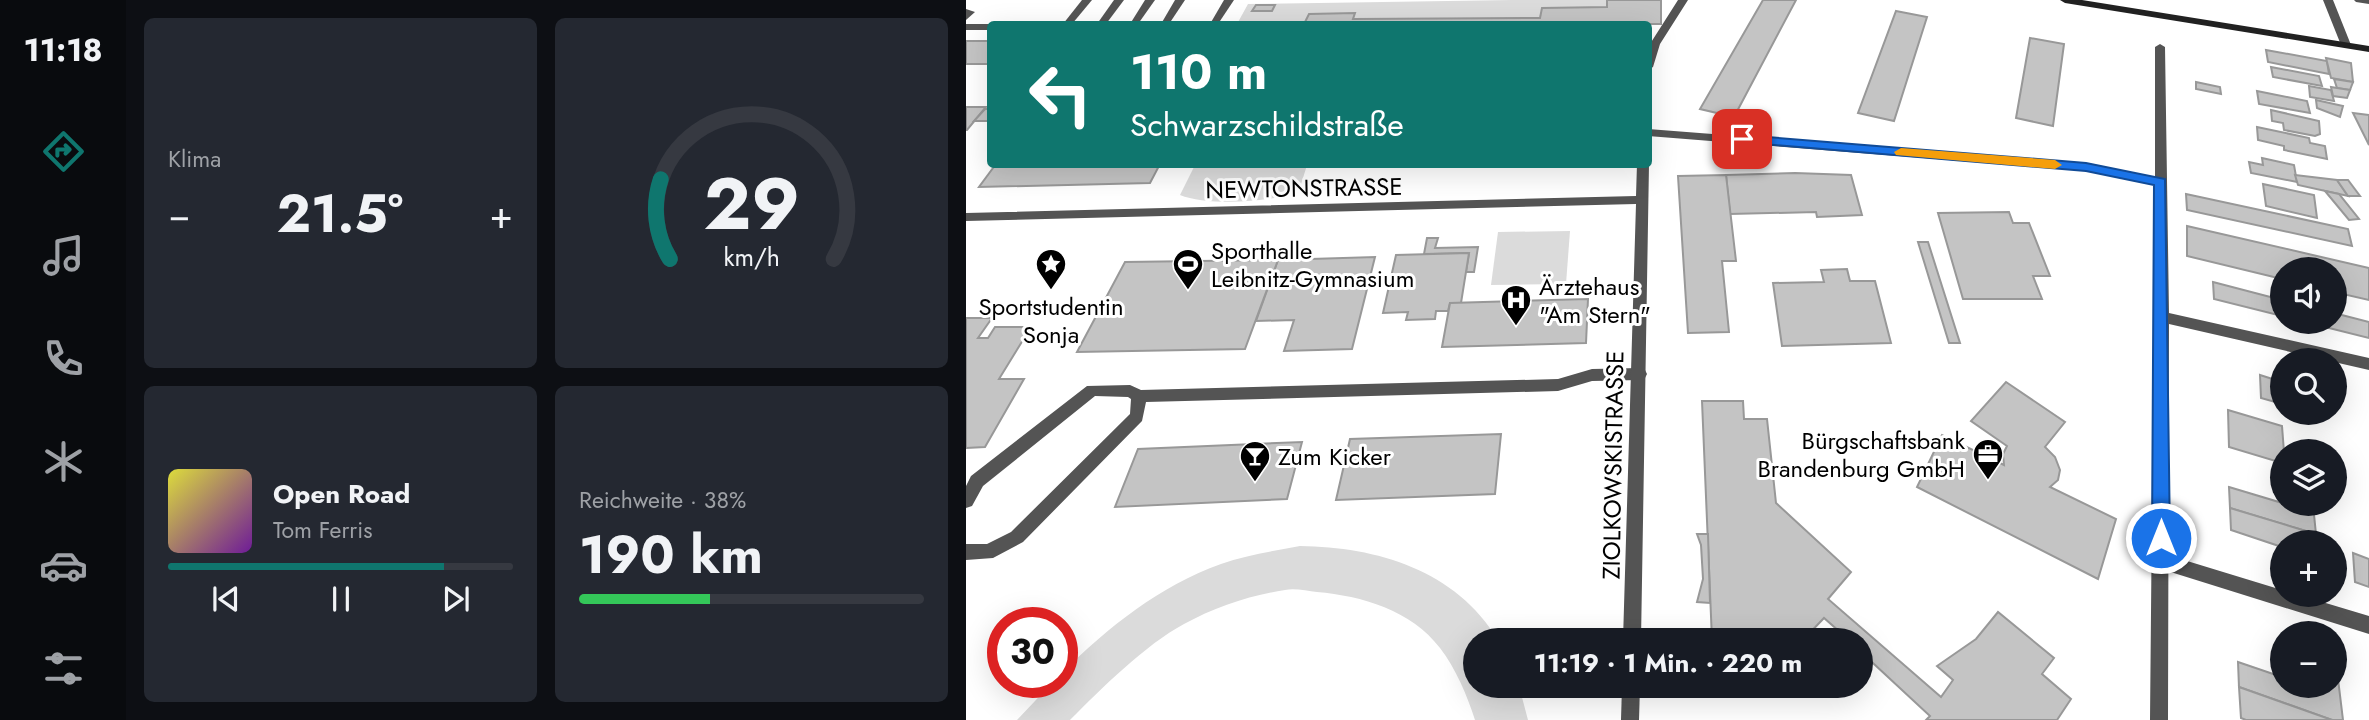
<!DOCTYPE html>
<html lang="de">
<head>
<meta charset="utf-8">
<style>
  :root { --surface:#171b24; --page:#242831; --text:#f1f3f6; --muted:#9ea1a6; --line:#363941; --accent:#0f766e }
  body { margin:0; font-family:Jost,sans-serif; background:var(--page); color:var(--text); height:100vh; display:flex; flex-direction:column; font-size:26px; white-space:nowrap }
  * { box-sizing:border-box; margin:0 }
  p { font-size:23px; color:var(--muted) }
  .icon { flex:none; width:38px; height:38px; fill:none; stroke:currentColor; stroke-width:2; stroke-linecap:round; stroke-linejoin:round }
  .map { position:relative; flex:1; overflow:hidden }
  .drawer { display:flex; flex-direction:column; gap:18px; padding:18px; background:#0d0f14; width:840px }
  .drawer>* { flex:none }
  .top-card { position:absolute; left:21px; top:21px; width:665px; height:147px; border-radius:7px; box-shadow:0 7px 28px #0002; background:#0f766e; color:#fff; overflow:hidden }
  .buttons { position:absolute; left:1304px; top:257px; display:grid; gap:14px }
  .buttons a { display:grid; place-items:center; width:77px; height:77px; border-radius:50%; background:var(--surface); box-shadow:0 7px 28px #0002; font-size:35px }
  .speed { position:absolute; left:21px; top:607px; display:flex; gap:14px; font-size:35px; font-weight:700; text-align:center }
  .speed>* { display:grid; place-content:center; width:91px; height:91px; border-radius:50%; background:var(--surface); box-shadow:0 7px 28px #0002; line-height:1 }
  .speed .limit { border:10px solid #d22; background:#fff; color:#111 }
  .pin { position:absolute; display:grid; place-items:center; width:60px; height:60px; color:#fff; margin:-30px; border-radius:14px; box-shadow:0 4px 10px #0006 }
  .me { position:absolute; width:77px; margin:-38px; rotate:0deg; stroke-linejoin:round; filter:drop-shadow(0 0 5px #0008) }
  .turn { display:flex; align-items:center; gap:24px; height:147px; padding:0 28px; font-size:32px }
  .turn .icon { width:91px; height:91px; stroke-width:2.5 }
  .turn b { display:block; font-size:49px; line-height:60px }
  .big { font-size:52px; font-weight:700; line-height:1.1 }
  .drawer .tile { flex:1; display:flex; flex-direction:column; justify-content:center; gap:10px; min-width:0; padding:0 24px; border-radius:10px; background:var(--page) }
  .drawer .dial { align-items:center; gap:0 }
  .dial svg { height:182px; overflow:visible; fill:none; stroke:var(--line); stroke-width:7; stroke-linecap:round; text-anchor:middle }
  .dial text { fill:var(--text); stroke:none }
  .song { display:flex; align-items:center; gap:21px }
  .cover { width:84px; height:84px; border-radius:10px; background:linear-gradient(135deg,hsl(60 70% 55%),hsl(280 70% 35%)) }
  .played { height:7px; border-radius:4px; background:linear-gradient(90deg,var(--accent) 80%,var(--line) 80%) }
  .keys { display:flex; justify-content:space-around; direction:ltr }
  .heat { display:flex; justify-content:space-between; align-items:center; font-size:38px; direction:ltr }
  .charge { height:10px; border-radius:5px; background:linear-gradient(90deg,#34c759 38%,var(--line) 0) }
  .drawer .tiles { flex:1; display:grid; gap:18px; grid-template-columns:repeat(2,1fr) }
  .trip { position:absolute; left:497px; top:628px; width:410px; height:70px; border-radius:35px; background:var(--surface); box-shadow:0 7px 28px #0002; font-weight:700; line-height:70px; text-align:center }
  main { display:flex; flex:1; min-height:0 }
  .menu { display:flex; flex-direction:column; width:126px; justify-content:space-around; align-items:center; background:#090b0e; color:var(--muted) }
  .menu .icon { width:49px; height:49px }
  .menu .selected { color:var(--accent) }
  .menu b { font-size:32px; color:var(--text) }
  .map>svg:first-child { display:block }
  .green { fill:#dbdbdb }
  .building { fill:#c4c4c4; stroke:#989898; stroke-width:2 }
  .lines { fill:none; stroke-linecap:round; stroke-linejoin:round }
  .lane { fill:#545454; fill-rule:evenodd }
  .street { fill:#545454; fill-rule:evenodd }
  .secondary { fill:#212121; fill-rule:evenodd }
  .route { fill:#1a73e8; stroke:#114b97; stroke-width:2 }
  .slow { fill:#f59e0b }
  .labels { text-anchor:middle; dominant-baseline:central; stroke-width:6; stroke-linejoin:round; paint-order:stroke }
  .street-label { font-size:24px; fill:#000; stroke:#fff }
  .poi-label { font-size:24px; fill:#000; stroke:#fff; text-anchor:start }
</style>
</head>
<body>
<main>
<nav class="menu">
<b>11:18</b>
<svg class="icon selected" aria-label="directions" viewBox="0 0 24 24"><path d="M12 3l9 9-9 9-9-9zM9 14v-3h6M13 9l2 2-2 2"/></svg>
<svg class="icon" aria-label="music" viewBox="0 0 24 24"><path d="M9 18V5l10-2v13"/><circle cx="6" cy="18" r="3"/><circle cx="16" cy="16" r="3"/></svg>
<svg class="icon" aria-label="phone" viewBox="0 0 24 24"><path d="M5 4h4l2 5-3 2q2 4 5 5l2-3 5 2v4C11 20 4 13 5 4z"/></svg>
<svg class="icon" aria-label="climate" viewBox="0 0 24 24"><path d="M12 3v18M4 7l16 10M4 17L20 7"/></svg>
<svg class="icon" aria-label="car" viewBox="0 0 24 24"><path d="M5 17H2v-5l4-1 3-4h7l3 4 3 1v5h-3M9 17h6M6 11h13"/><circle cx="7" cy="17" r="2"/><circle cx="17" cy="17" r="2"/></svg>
<svg class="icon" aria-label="filters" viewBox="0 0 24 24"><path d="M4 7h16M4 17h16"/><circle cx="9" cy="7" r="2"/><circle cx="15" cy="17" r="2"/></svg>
</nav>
<section class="drawer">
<div class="tiles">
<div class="tile"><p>Klima</p>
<div class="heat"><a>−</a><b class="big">21.5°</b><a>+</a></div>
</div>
<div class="tile dial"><svg viewBox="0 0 100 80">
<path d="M14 69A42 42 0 1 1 86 69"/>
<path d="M14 69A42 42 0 0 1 10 34" stroke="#0f766e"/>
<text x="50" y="56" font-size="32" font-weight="700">29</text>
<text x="50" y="72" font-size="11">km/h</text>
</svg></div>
<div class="tile">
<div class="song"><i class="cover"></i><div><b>Open Road</b><p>Tom Ferris</p></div></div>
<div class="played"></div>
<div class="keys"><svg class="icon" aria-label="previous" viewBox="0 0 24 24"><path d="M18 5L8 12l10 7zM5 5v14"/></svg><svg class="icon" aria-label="pause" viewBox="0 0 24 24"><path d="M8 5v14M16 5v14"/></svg><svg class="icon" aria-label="next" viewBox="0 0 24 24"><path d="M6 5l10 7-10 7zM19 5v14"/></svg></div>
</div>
<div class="tile"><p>Reichweite · 38%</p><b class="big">190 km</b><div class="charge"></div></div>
</div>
</section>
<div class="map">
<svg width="1403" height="720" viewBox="0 0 1403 720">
  <rect width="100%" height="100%" fill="#fff"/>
  <g class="green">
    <path d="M 546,0 L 641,0 L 641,7 L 576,8 L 574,18 L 387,19 L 388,13 L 343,14 L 338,24 L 271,24 L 282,4 Z"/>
    <path d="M 229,165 L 229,164 L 341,165 L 333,191 C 306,203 241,206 214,195 Z"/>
    <path d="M 604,231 L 600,284 L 525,285 L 532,232 Z"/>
    <path d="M 334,546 C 411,547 490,570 532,640 L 509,640 L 509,686 L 553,686 L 562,720 L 509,720 C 501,695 490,669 474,648 C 445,610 396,596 351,592 C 341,591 329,588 319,590 C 285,595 249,607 218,624 C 179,645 136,688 104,720 L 51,720 L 86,683 L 96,682 L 96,673 C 142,627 194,586 255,564 C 280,555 308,551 334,546 Z"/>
  </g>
  <g class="building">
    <path d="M 641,0 L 695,0 L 695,24 L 684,24 L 682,32 L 682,24 L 338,24 L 343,14 L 389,13 L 387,19 L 574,18 L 576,8 L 641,7 Z"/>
    <path d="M 797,0 L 830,0 L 768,117 L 734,109 Z"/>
    <path d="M 290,5 L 309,5 L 306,11 L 286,11 Z"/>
    <path d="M 930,11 L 961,17 L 928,121 L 892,113 Z"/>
    <path d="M 1064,38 L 1098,44 L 1087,126 L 1050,118 Z"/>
    <rect x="0" y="41" width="24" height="23"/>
    <path d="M 1300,50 L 1361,61 L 1363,74 L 1302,62 Z"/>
    <path d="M 1360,58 L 1385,63 L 1387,82 L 1365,78 Z"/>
    <path d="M 1305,67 L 1353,76 L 1356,86 L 1307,77 Z"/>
    <path d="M 1368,79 L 1387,82 L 1384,90 L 1371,88 Z"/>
    <path d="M 1230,82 L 1254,87 L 1255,94 L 1230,89 Z"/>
    <path d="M 1343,86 L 1365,90 L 1368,101 L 1344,97 Z"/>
    <path d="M 1365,87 L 1371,88 L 1384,90 L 1381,98 L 1367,96 Z"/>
    <path d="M 1291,91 L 1341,101 L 1344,113 L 1293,104 Z"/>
    <path d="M 1350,100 L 1377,106 L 1374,117 L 1351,108 Z"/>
    <path d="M 0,107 L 20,107 L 1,130 L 0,130 Z"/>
    <path d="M 19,109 L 24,109 L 24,121 L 8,121 Z"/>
    <path d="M 1305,110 L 1353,121 L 1354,134 L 1349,136 L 1318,130 L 1317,123 L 1306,121 Z"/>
    <path d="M 1387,113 L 1403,115 L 1403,145 Z"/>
    <path d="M 1291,127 L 1343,138 L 1344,143 L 1359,146 L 1361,159 L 1318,150 L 1318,146 L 1292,140 Z"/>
    <path d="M 1296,158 L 1328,165 L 1331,182 L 1285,173 L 1283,162 L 1297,165 Z"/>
    <path d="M 30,164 L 194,164 L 184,183 L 13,187 Z"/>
    <path d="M 829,173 L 885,175 L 896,215 L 851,217 L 850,212 L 764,214 L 760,175 Z"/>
    <path d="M 760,175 L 770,261 L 756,261 L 763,332 L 722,333 L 712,176 Z"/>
    <path d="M 1329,175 L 1371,180 L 1382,196 L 1332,185 Z"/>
    <path d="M 1371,180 L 1382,180 L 1394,196 L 1382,196 Z"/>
    <path d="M 1297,184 L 1348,195 L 1351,218 L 1300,206 Z"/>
    <path d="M 1359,191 L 1373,194 L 1393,219 L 1383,220 Z"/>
    <path d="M 1220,194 L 1382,229 L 1386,246 L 1221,210 Z"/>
    <path d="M 1043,212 L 1047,223 L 1063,223 L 1084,276 L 1067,276 L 1076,299 L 997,299 L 972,213 Z"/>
    <path d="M 1221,226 L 1403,268 L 1403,300 L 1368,292 L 1368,270 L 1316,270 L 1316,279 L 1221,256 Z"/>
    <path d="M 461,238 L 472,238 L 469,248 L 512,247 L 508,272 L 500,272 L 503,253 L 458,254 Z"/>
    <path d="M 952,242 L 962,242 L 994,343 L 983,343 Z"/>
    <path d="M 503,253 L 495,303 L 484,303 L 482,311 L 470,311 L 469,319 L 440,320 L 442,312 L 417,313 L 430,255 Z"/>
    <path d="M 409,257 L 386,349 L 318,351 L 328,320 L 290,321 L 312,260 Z"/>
    <path d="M 312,260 L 279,349 L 111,352 L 159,262 Z"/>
    <path d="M 881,269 L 884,281 L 909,281 L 925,343 L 816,346 L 807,283 L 858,282 L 855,270 Z"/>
    <path d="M 1247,282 L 1316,300 L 1316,316 L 1248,299 Z"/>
    <path d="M 622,299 L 620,343 L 476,347 L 484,303 Z"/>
    <path d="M 1368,313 L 1403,322 L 1403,338 L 1339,322 L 1368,322 Z"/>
    <path d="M 0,318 L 26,318 L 12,338 L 22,338 L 29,327 L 65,327 L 33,379 L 58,379 L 19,447 L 0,448 Z"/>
    <path d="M 1294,375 L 1316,382 L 1316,404 L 1295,398 Z"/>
    <path d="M 1040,382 L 1099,422 L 1079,447 L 1089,457 L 1094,470 L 1092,480 L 1084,487 L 1150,519 L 1132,579 L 951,487 L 976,435 L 1038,465 L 1037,454 L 1041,446 L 1005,421 Z"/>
    <path d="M 736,401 L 777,401 L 778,419 L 801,419 L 810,503 L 885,572 L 862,599 L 975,697 L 987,680 L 971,666 L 1010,639 L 1032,612 L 1088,658 L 1076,674 L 1105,699 L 1091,720 L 960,720 L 964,716 L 894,651 L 894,640 L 883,640 L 858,618 L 837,640 L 746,640 Z"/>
    <path d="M 1262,410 L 1316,426 L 1318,452 L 1316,452 L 1316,463 L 1263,447 Z"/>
    <path d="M 535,434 L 529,494 L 370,500 L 384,439 Z"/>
    <path d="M 336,442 L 321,499 L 149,507 L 172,449 Z"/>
    <path d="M 1263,487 L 1313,502 L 1312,495 L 1316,496 L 1316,504 L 1347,505 L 1350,534 L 1264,508 Z"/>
    <path d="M 1264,508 L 1350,534 L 1351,542 L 1316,542 L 1316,547 L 1265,530 Z"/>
    <path d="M 731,534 L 742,534 L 744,603 L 731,602 L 737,579 L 735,545 Z"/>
    <path d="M 1387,553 L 1403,559 L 1403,587 L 1389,582 Z"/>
    <path d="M 1272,662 L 1316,677 L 1316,686 L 1368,686 L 1368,677 L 1372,679 L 1377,720 L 1366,720 L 1273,687 Z"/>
    <path d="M 1273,687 L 1366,720 L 1280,720 L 1275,718 Z"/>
  </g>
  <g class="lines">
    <g class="lane">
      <path d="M 1357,0 L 1367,0 L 1385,45 L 1383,47 L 1375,45 Z"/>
      <path d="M 1388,0 L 1403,0 L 1403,4 L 1390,2 Z"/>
      <path d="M 674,368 L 679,370 L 681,374 L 679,378 L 674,380 L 626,381 L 592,391 L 180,402 L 176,421 L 57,542 L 27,558 L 0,560 L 0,544 L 21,544 L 45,532 L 164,414 L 165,399 L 162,397 L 129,396 L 17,486 L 6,506 L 0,508 L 0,486 L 5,476 L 121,386 L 164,385 L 175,390 L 592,379 L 626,369 Z"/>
      <path d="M 1195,553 L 1316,590 L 1316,595 L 1333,595 L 1403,616 L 1403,634 L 1195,569 L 1189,567 L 1187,561 L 1189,555 Z"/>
    </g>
    <g class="street">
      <path d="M 116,0 L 126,0 L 106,24 L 97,24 Z"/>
      <path d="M 148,0 L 158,0 L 140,24 L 131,24 Z"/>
      <path d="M 179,0 L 189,0 L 172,24 L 164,24 Z"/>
      <path d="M 209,0 L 219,0 L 203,24 L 195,24 Z"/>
      <path d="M 258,0 L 268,0 L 252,24 L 244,24 Z"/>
      <path d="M 712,0 L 722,0 L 694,44 L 687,67 L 682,70 L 684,44 Z"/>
      <path d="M 0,9 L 9,12 L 0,20 Z"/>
      <path d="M 0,24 L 26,24 L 24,30 L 0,30 Z"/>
      <path d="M 1194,44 L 1199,47 L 1203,313 L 1403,358 L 1403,370 L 1203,324 L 1202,720 L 1184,720 L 1189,185 L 1120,171 L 682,136 L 682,129 L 1120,163 L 1189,177 L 1189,47 Z"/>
      <path d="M 671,164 L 683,164 L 675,640 L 657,640 L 670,204 L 0,221 L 0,213 L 670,196 Z"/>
      <path d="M 656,686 L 674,686 L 673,720 L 655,720 Z"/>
    </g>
    <path class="secondary" d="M 1094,0 L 1116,0 L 1403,46 L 1403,52 L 1099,3 Z"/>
  </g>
  <path class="route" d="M 776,135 L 1120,163 L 1199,179 L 1204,538 L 1201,544 L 1195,547 L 1188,544 L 1186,538 L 1188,185 L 1120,171 L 772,142 L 772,136 Z"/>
  <path class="slow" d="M 935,148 L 1089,160 L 1096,165 L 1089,169 L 930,155 L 928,152 Z"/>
  <defs>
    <g id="sight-pin" transform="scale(1.575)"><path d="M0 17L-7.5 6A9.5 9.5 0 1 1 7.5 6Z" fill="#000" stroke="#fff"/><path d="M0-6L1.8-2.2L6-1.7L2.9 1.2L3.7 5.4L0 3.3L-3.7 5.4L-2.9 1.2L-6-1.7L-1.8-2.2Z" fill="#fff"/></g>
    <g id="stadium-pin" transform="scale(1.575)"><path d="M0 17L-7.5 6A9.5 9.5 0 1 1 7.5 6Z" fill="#000" stroke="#fff"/><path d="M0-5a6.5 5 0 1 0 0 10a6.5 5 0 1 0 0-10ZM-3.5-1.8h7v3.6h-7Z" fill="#fff"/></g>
    <g id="hospital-pin" transform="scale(1.575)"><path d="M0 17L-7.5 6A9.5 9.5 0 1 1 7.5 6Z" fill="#000" stroke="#fff"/><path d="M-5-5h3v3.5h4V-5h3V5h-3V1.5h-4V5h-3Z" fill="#fff"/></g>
    <g id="office-pin" transform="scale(1.575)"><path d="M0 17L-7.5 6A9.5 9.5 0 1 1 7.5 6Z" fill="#000" stroke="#fff"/><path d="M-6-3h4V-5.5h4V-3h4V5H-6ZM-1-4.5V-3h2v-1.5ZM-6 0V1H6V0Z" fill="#fff"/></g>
    <g id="bar-pin" transform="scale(1.575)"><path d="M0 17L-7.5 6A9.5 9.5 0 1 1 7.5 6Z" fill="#000" stroke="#fff"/><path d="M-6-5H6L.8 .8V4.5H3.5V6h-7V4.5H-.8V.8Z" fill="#fff"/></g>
  </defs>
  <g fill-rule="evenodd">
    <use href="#sight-pin" x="85" y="264"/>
    <use href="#stadium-pin" x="222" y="264"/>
    <use href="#hospital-pin" x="550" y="300"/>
    <use href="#office-pin" x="1022" y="454"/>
    <use href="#bar-pin" x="289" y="456"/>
  </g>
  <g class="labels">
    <g class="street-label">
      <text transform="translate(338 188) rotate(-1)">NEWTONSTRASSE</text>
      <text transform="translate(647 465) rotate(-89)">ZIOLKOWSKISTRASSE</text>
    </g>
    <g class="poi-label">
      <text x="245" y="250">Sporthalle<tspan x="245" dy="28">Leibnitz-Gymnasium</tspan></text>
      <text x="573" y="286">Ärztehaus<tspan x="573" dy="28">"Am Stern"</tspan></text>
      <text x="85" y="306" text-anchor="middle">Sportstudentin<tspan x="85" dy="28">Sonja</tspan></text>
      <text x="999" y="440" text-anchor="end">Bürgschaftsbank<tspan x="999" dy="28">Brandenburg GmbH</tspan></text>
      <text x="312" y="456">Zum Kicker</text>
    </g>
  </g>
</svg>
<div class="buttons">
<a><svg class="icon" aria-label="sound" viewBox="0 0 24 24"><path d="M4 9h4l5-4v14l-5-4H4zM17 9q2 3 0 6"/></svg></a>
<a><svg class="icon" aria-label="search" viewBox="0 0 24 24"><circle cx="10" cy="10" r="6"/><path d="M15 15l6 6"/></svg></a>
<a><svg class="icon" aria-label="layers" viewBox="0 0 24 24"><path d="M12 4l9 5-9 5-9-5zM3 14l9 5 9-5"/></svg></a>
<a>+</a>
<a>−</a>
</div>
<div class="speed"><div class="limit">30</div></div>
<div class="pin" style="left:776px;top:139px;background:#d93025"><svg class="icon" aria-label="arrive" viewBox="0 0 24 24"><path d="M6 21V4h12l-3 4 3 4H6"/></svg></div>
<svg class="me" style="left:1195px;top:538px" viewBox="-20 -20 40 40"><circle r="17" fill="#1a73e8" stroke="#fff" stroke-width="3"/><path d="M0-11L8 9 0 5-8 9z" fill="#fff"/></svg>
<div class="trip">11:19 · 1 Min. · 220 m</div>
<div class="top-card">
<div class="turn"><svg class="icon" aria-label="left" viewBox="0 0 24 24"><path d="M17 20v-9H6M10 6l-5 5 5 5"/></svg><div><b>110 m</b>Schwarzschildstraße</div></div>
</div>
</div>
</main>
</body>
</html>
